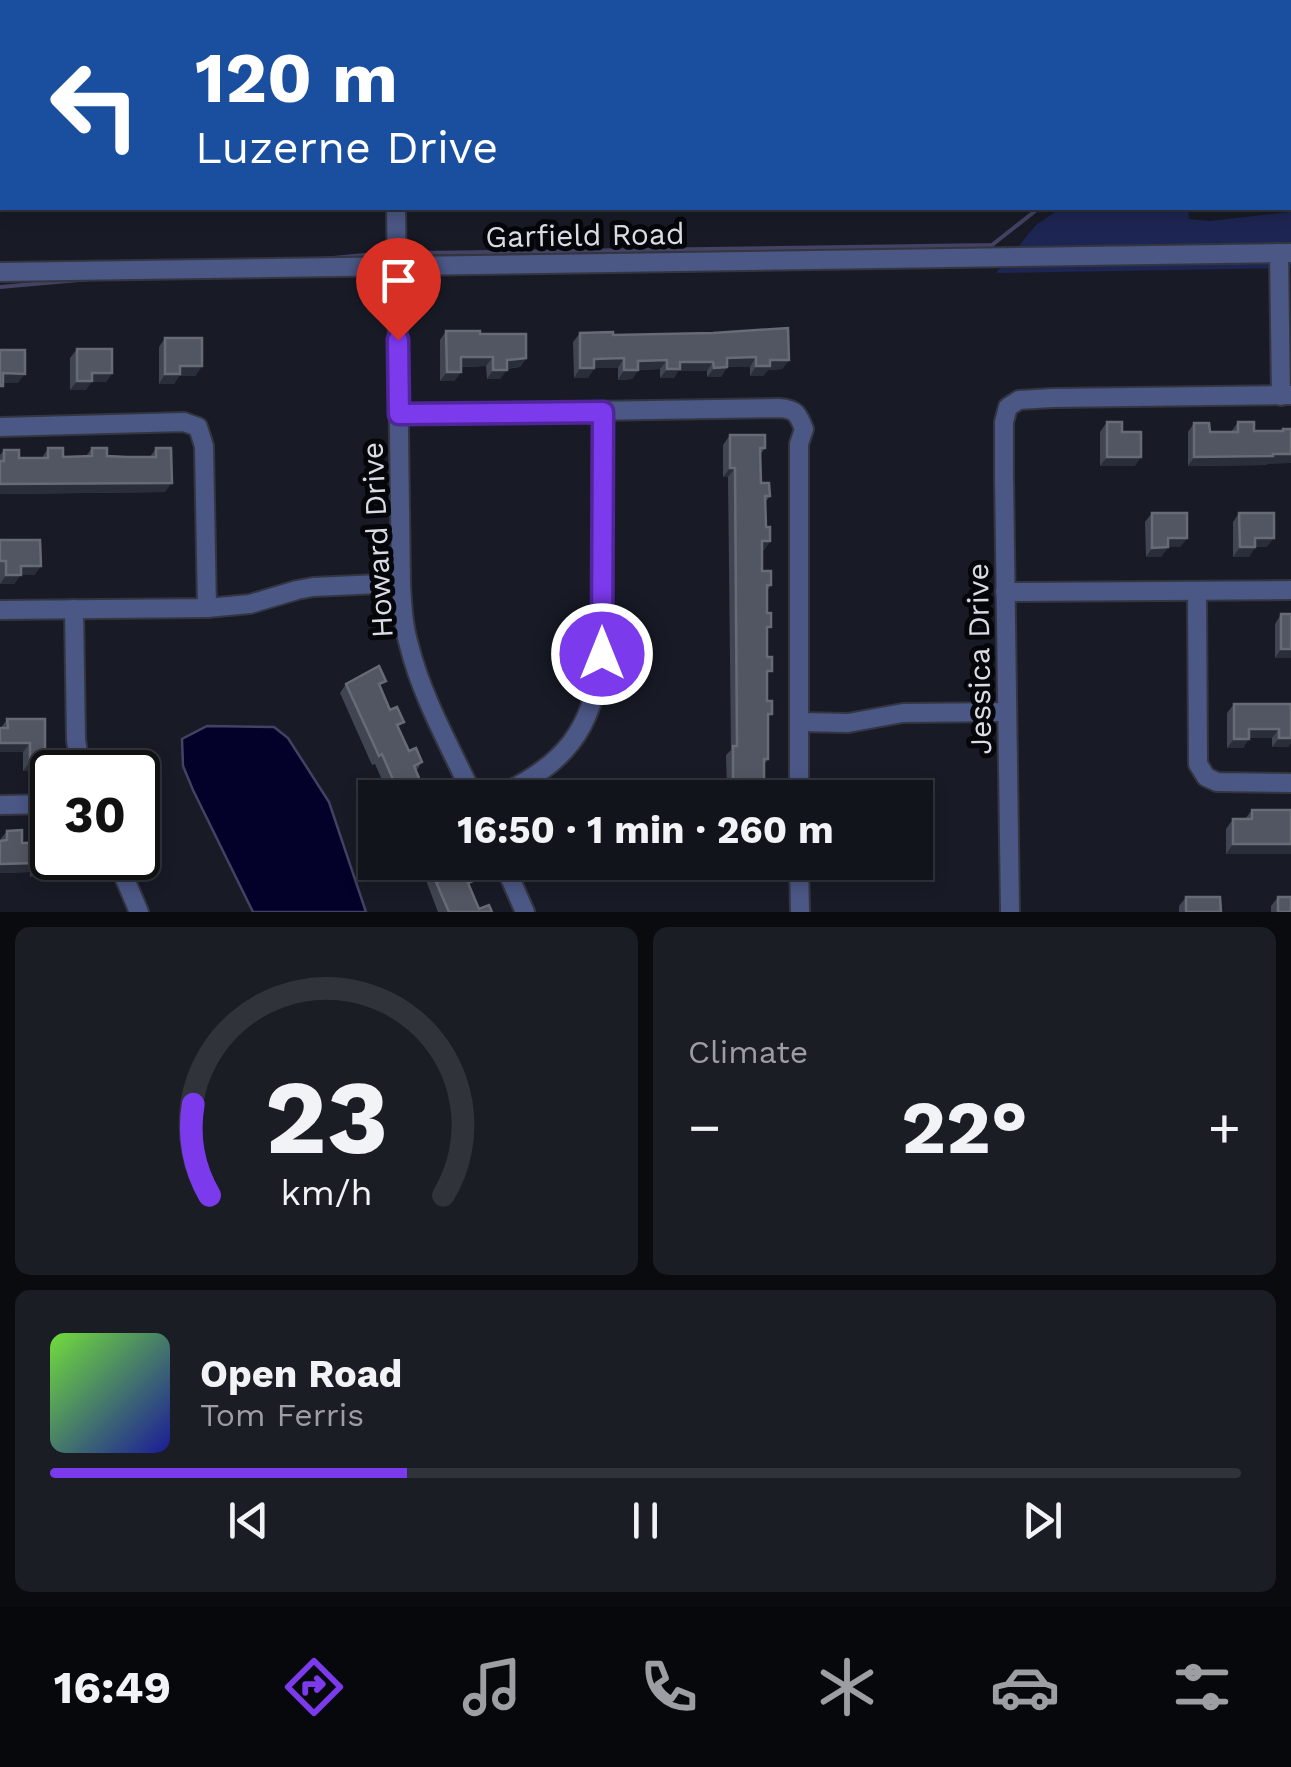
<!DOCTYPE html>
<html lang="en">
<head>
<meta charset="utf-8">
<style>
  :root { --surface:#12141c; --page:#1b1d25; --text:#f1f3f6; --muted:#9c9ea3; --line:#31333b; --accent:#7c3aed }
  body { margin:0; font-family:"Work Sans",sans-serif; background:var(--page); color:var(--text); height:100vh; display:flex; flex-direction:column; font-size:38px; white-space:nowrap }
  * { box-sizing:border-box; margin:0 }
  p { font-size:32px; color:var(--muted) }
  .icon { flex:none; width:55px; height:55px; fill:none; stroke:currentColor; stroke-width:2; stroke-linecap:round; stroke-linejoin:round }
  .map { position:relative; height:912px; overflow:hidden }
  .drawer { display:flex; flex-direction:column; gap:15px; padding:15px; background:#0a0b0f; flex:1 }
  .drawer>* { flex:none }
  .banner { position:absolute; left:0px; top:0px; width:1292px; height:210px; box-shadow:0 5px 15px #0003,0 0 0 2px var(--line); background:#1a4fa0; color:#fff; overflow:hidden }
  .speed { position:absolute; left:30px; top:750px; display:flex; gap:20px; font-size:50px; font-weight:700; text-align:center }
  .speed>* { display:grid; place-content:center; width:130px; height:130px; border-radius:50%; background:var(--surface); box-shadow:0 5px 15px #0003,0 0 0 2px var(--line); line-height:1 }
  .speed .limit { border:5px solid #111; border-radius:15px; background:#fff; color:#111 }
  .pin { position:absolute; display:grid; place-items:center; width:85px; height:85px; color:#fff; margin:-102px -42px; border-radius:50% 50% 50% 0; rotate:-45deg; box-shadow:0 0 10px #0007 }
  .pin .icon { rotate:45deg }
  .me { position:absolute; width:110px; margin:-55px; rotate:0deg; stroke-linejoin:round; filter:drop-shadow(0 0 8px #0008) }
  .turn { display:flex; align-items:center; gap:35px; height:210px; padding:0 30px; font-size:45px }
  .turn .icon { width:130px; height:130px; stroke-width:2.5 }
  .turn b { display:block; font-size:70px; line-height:85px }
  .big { font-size:75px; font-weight:700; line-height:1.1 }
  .drawer .widget { flex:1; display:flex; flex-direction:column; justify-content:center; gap:15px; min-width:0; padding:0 35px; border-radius:15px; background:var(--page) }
  .drawer .dial { align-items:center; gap:0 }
  .dial svg { height:260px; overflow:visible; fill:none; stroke:var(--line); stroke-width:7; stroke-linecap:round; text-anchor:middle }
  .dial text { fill:var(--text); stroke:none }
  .song { display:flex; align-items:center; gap:30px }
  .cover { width:120px; height:120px; border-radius:15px; background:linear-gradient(135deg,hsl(100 70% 55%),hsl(240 70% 35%)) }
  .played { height:10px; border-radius:5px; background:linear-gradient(90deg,var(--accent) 30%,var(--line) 30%) }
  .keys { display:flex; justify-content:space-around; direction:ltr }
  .heat { display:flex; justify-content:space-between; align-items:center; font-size:55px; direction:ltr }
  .drawer .tiles { flex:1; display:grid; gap:15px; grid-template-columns:1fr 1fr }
  .widget:last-child { grid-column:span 2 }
  .trip { position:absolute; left:358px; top:780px; width:575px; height:100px; border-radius:0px; background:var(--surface); box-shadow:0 5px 15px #0003,0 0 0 2px var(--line); font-weight:700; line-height:100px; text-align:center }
  .dock { display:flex; height:160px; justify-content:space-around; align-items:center; background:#07080b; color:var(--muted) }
  .dock .icon { width:70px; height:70px }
  .dock .selected { color:var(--accent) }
  .dock b { font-size:45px; color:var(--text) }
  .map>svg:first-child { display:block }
  .green { fill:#1d2652 }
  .water { fill:#03002a; stroke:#434262; stroke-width:2.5 }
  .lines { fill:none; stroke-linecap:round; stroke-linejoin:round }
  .stream { stroke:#434262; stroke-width:4 }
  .minor-casing { stroke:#333641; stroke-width:22 }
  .minor { stroke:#4b5785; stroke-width:18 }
  .wall { fill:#414552 }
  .shaded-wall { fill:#2a2e3a }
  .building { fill:#525662; stroke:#676b76; stroke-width:2.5 }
  .route-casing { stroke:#51269a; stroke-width:25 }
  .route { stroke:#7c3aed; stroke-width:18 }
  .labels { text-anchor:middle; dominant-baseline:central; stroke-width:10; stroke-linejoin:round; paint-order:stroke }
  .street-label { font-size:30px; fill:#d9dce4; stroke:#05060a }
</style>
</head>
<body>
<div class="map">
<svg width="1291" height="912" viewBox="0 0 1291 912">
  <rect width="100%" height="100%" fill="#181b26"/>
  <g class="green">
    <path d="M 974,0 L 1227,0 L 1225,2 L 974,2 Z"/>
    <path d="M 1061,208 L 1188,208 L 1189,219 L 1210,221 L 1291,212 L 1291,268 L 996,273 L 1036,225 Z"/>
  </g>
  <path class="water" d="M 207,726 L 274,727 L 288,738 L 329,802 L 366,912 L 253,912 L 193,790 L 183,766 L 182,739 Z"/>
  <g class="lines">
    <g class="stream">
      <path d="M 1250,2 L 1253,0"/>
      <path d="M 419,253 L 992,245 L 1039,208"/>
      <path d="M 323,259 L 375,254"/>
      <path d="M 0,287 L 90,279"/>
    </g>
    <g class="minor-casing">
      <g id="minor">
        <path d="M 199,0 L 200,2"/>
        <path d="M 392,0 L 392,2"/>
        <path d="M 876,0 L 876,2"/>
        <path d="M 0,125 L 2,125"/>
        <path d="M 396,208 L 401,583 C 402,604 403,625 409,645 C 422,698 451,748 474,798"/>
        <path d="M 1279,253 L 1281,396"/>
        <path d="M 0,272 L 1291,253"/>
        <path d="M 399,414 L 779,408 C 796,409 798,414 804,429 L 799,444 L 799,798"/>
        <path d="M 0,427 L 184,422 L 198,427 L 204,446 L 207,608"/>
        <path d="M 1197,591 L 1198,764 L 1206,777 L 1217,782 L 1291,783"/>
        <path d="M 1005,592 L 1291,590"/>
        <path d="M 74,609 L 76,740 L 81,772"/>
        <path d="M 0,610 L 207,608 L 250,604 L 297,590 L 313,587 L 401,583"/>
        <path d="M 799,722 L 848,723 L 903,713 L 1007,712"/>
        <path d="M 494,798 C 565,764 592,733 602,654 L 603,412"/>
        <path d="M 0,805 L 52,804"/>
        <path d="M 116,858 L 139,912"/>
        <path d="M 503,862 L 525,912"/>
        <path d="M 799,862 L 800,912"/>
        <path d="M 1010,912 L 1004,476 L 1004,422 L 1008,407 L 1019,400 L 1052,398 L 1291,395"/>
      </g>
    </g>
    <use href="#minor" class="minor"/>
  </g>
  <g class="wall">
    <path d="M 446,331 L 480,334 L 526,358 L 520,367 L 507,369 L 500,379 L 487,379 L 486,366 L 461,367 L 461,372 L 454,381 L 440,381 L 440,340 Z"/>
    <path d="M 580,333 L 613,335 L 789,360 L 782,369 L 768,370 L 763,376 L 750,376 L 750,367 L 727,367 L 721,377 L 707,377 L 707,371 L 678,371 L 674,378 L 660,378 L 660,369 L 638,370 L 632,379 L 618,380 L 618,368 L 594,368 L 588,378 L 574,378 L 573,342 Z"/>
    <path d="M 165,338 L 202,366 L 195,376 L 179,376 L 174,384 L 159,384 L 159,347 Z"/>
    <path d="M 77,349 L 112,373 L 106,382 L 91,382 L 86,390 L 70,390 L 70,358 Z"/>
    <path d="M 1107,422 L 1122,432 L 1135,466 L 1100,466 L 1100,432 Z"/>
    <path d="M 1238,422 L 1254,431 L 1282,431 L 1283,429 L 1266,465 L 1188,466 L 1188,432 L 1194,423 L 1210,432 L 1231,432 Z"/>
    <path d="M 730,435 L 765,448 L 760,455 L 761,483 L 770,496 L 765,503 L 766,527 L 770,541 L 764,550 L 762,550 L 762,571 L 771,585 L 767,591 L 768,759 L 764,765 L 764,788 L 772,798 L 730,798 L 731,788 L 727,788 L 726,755 L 731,750 L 728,477 L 723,477 L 723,445 Z"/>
    <path d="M 48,448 L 63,457 L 86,456 L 92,448 L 107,456 L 127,457 L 150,457 L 156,448 L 165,492 L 0,494 L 0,455 L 4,450 L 19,458 L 42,458 Z"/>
    <path d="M 1152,513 L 1187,538 L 1180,547 L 1168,547 L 1161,557 L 1146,557 L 1145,522 Z"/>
    <path d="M 1239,513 L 1267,547 L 1255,547 L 1249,557 L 1233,557 L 1233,522 Z"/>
    <path d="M 0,540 L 41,566 L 34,575 L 20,575 L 14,584 L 0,584 Z"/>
    <path d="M 1281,614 L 1291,658 L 1275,658 L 1275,624 Z"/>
    <path d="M 346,684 L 381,688 L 409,751 L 422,762 L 416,771 L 424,790 L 440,798 L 390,798 L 375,764 L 372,765 L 340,693 Z"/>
    <path d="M 1234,704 L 1291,704 L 1291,743 L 1288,747 L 1272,747 L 1272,738 L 1249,738 L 1243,748 L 1227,748 L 1227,713 Z"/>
    <path d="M 7,719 L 45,761 L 39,771 L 23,771 L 23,752 L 1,728 Z"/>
    <path d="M 1252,810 L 1291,810 L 1291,854 L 1226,854 L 1226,829 L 1233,819 L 1245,819 Z"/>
    <path d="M 7,831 L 22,843 L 51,842 L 52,837 L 52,858 L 65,876 L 59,876 L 57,879 L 37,879 L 37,876 L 30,877 L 30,872 L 0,873 L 0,840 Z"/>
    <path d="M 419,862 L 461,862 L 479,909 L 492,912 L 438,912 Z"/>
    <path d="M 729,862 L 762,862 L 755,876 L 728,876 Z"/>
    <path d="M 1186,897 L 1221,912 L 1179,912 L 1179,906 Z"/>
    <path d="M 1278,897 L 1291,912 L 1271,912 L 1271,906 Z"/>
  </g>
  <g class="shaded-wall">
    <path d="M 461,357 L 493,357 L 486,366 L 454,367 Z"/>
    <path d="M 756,357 L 750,367 L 720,367 L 727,358 Z"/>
    <path d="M 526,358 L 520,367 L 500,369 L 507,360 Z"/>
    <path d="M 624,358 L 618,368 L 587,368 L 594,359 Z"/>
    <path d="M 667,360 L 660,369 L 631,370 L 638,361 Z"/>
    <path d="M 770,360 L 789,360 L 782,369 L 768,370 L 763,376 L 750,376 L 756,366 Z"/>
    <path d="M 680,362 L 713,362 L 707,371 L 678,371 L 674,378 L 660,378 L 667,369 Z"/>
    <path d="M 180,366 L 202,366 L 195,376 L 179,376 L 174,384 L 159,384 L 165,374 Z"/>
    <path d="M 727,367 L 721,377 L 707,377 L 714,368 Z"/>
    <path d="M 580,368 L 594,368 L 588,378 L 574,378 Z"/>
    <path d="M 493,370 L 507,370 L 500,379 L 487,379 Z"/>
    <path d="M 624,370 L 638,370 L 632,379 L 618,380 Z"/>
    <path d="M 447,372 L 461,372 L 454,381 L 440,381 Z"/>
    <path d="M 3,373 L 25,374 L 18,383 L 0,383 Z"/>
    <path d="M 92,373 L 112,373 L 106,382 L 91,382 L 86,390 L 70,390 L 77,381 Z"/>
    <path d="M 1273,454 L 1291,454 L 1291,463 L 1268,464 L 1266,465 L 1188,466 L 1194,457 Z"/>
    <path d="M 1107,457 L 1141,457 L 1135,466 L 1100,466 Z"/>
    <path d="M 730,468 L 735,468 L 728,477 L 723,477 Z"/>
    <path d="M 172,483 L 165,492 L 0,494 L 0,484 Z"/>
    <path d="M 1168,538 L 1187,538 L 1180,547 L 1161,547 Z"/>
    <path d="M 1255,538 L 1274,538 L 1267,547 L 1249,547 Z"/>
    <path d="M 762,541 L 770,541 L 764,550 L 755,550 Z"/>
    <path d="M 1168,547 L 1161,557 L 1146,557 L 1152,548 Z"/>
    <path d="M 1240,547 L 1255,547 L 1249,557 L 1233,557 Z"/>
    <path d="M 21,566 L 41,566 L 34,575 L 20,575 L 14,584 L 0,584 L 6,575 Z"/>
    <path d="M 1281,649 L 1291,649 L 1291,658 L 1275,658 Z"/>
    <path d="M 1249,729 L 1279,729 L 1272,738 L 1243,738 Z"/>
    <path d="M 1279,738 L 1291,738 L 1291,743 L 1288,747 L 1272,747 Z"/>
    <path d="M 1234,739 L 1249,739 L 1243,748 L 1227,748 Z"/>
    <path d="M 0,743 L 30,743 L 23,752 L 0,752 Z"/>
    <path d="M 45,761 L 39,771 L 23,771 L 30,762 Z"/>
    <path d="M 733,779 L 737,779 L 731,788 L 727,788 Z"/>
    <path d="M 1233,844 L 1291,844 L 1291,854 L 1226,854 Z"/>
    <path d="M 36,863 L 30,872 L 0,873 L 0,864 Z"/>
    <path d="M 36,867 L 43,867 L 37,876 L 30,877 Z"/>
    <path d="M 64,867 L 72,867 L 65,876 L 59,876 L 57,879 L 37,879 L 43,870 Z"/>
    <path d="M 735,867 L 762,867 L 755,876 L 728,876 Z"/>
  </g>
  <g class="building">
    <path d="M 788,328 L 789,360 L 770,360 L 770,366 L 756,366 L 756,357 L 727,358 L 727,367 L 714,368 L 713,362 L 680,362 L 680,369 L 667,369 L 667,360 L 638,361 L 638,370 L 624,370 L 624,358 L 594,359 L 594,368 L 580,368 L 580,333 L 613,332 L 613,335 L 713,333 Z"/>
    <path d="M 446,331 L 480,331 L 480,334 L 526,334 L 526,358 L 507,360 L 507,370 L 493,370 L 493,357 L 461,357 L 461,372 L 447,372 Z"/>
    <path d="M 165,338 L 202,338 L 202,366 L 180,366 L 180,374 L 165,374 Z"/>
    <path d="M 77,349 L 112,349 L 112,373 L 92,373 L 92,381 L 77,381 Z"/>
    <path d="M 0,350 L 25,350 L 25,374 L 3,373 L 3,386 L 0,386 Z"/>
    <path d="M 1107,422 L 1122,422 L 1122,432 L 1141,432 L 1141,457 L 1107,457 Z"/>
    <path d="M 1238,422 L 1254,422 L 1254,431 L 1283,431 L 1283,429 L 1291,429 L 1291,454 L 1273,454 L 1273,456 L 1194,457 L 1194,423 L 1209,423 L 1210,432 L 1238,432 Z"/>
    <path d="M 730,435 L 765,435 L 765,448 L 760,448 L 761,483 L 769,483 L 770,496 L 765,496 L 766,527 L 770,527 L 770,541 L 762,541 L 762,571 L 771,571 L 771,585 L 767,585 L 767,613 L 771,613 L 771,627 L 767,627 L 767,657 L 772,657 L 772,671 L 767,671 L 767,701 L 772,701 L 772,714 L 768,714 L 768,759 L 764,759 L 764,788 L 772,788 L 772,798 L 737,798 L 737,779 L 733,779 L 733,746 L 737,746 L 735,468 L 730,468 Z"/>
    <path d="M 48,448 L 63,448 L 63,457 L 92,456 L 92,448 L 107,448 L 107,456 L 127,457 L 156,457 L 156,448 L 171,448 L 172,483 L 0,484 L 0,461 L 4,461 L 4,450 L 19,450 L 19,458 L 48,458 Z"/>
    <path d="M 1152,513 L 1187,513 L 1187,538 L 1168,538 L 1168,547 L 1152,548 Z"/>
    <path d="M 1239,513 L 1274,513 L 1274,538 L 1255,538 L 1255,547 L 1240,547 Z"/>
    <path d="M 0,540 L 40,540 L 41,566 L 21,566 L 21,575 L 6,575 L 6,561 L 0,561 Z"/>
    <rect x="1281" y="614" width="10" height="35"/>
    <path d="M 379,666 L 386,681 L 379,684 L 390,710 L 397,707 L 404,722 L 397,725 L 409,751 L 416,748 L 422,762 L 414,766 L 424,790 L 434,785 L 440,798 L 401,798 L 382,754 L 379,756 L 346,684 Z"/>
    <path d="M 1234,704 L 1291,704 L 1291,738 L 1279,738 L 1279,729 L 1249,729 L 1249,739 L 1234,739 Z"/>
    <path d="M 7,719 L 45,719 L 45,761 L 30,762 L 30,743 L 0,743 L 0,728 L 8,728 Z"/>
    <path d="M 1252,810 L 1291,810 L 1291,844 L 1233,844 L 1233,819 L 1252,819 Z"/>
    <path d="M 22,830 L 22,843 L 52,842 L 52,858 L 72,858 L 72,867 L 64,867 L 64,870 L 43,870 L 43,867 L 36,867 L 36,863 L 0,864 L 0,841 L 7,840 L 7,831 Z"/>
    <path d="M 429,862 L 461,862 L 463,867 L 468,865 L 475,880 L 468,883 L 479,909 L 489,905 L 492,912 L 449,912 L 436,882 L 438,882 Z"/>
    <rect x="735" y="862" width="27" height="5"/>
    <path d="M 1186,897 L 1220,897 L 1221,912 L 1186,912 Z"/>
    <rect x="1278" y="897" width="13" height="15"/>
  </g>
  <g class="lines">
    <g class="route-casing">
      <path id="route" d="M 398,340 L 399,414 L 603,412 L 602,654"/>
    </g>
    <use href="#route" class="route"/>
  </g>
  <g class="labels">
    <g class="street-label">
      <text transform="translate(585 235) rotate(-1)">Garfield Road</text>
      <text transform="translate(377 540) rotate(-93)">Howard Drive</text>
      <text transform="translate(979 659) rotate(-91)">Jessica Drive</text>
    </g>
  </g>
</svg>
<div class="speed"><div class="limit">30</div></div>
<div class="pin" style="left:398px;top:340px;background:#d93025"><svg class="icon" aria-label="arrive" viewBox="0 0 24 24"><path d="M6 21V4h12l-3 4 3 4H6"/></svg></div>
<svg class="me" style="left:602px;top:654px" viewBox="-20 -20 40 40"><circle r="17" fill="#7c3aed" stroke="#fff" stroke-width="3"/><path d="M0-11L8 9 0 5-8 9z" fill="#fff"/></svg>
<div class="trip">16:50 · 1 min · 260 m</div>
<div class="banner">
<div class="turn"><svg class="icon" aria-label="left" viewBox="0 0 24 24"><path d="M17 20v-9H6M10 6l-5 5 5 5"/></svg><div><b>120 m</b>Luzerne Drive</div></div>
</div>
</div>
<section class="drawer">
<div class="tiles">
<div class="widget dial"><svg viewBox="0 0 100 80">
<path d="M14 69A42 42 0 1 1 86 69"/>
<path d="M14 69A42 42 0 0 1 9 41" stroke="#7c3aed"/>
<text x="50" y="56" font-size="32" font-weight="700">23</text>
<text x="50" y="72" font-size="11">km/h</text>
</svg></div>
<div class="widget"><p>Climate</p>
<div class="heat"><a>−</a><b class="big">22°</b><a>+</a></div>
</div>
<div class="widget">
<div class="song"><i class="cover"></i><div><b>Open Road</b><p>Tom Ferris</p></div></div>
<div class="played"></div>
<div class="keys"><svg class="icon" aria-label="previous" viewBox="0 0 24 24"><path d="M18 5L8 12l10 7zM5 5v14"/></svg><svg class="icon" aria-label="pause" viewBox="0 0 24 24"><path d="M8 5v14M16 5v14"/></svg><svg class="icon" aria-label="next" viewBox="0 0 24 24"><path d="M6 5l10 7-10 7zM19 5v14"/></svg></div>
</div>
</div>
</section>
<nav class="dock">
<b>16:49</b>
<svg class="icon selected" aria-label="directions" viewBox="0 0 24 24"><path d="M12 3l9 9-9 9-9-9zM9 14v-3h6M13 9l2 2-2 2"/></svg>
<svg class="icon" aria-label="music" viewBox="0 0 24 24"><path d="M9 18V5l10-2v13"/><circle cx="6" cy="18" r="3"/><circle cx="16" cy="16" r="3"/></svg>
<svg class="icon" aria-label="phone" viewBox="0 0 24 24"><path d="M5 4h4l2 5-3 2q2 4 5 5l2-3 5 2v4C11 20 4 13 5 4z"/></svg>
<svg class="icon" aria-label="climate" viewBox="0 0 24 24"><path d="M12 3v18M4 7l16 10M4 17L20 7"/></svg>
<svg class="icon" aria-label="car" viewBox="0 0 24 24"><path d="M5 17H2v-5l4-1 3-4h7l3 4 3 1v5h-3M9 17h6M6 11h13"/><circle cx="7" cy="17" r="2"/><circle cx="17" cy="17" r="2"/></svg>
<svg class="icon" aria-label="filters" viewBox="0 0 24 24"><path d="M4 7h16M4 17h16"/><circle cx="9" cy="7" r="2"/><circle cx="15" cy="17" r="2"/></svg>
</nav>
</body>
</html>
